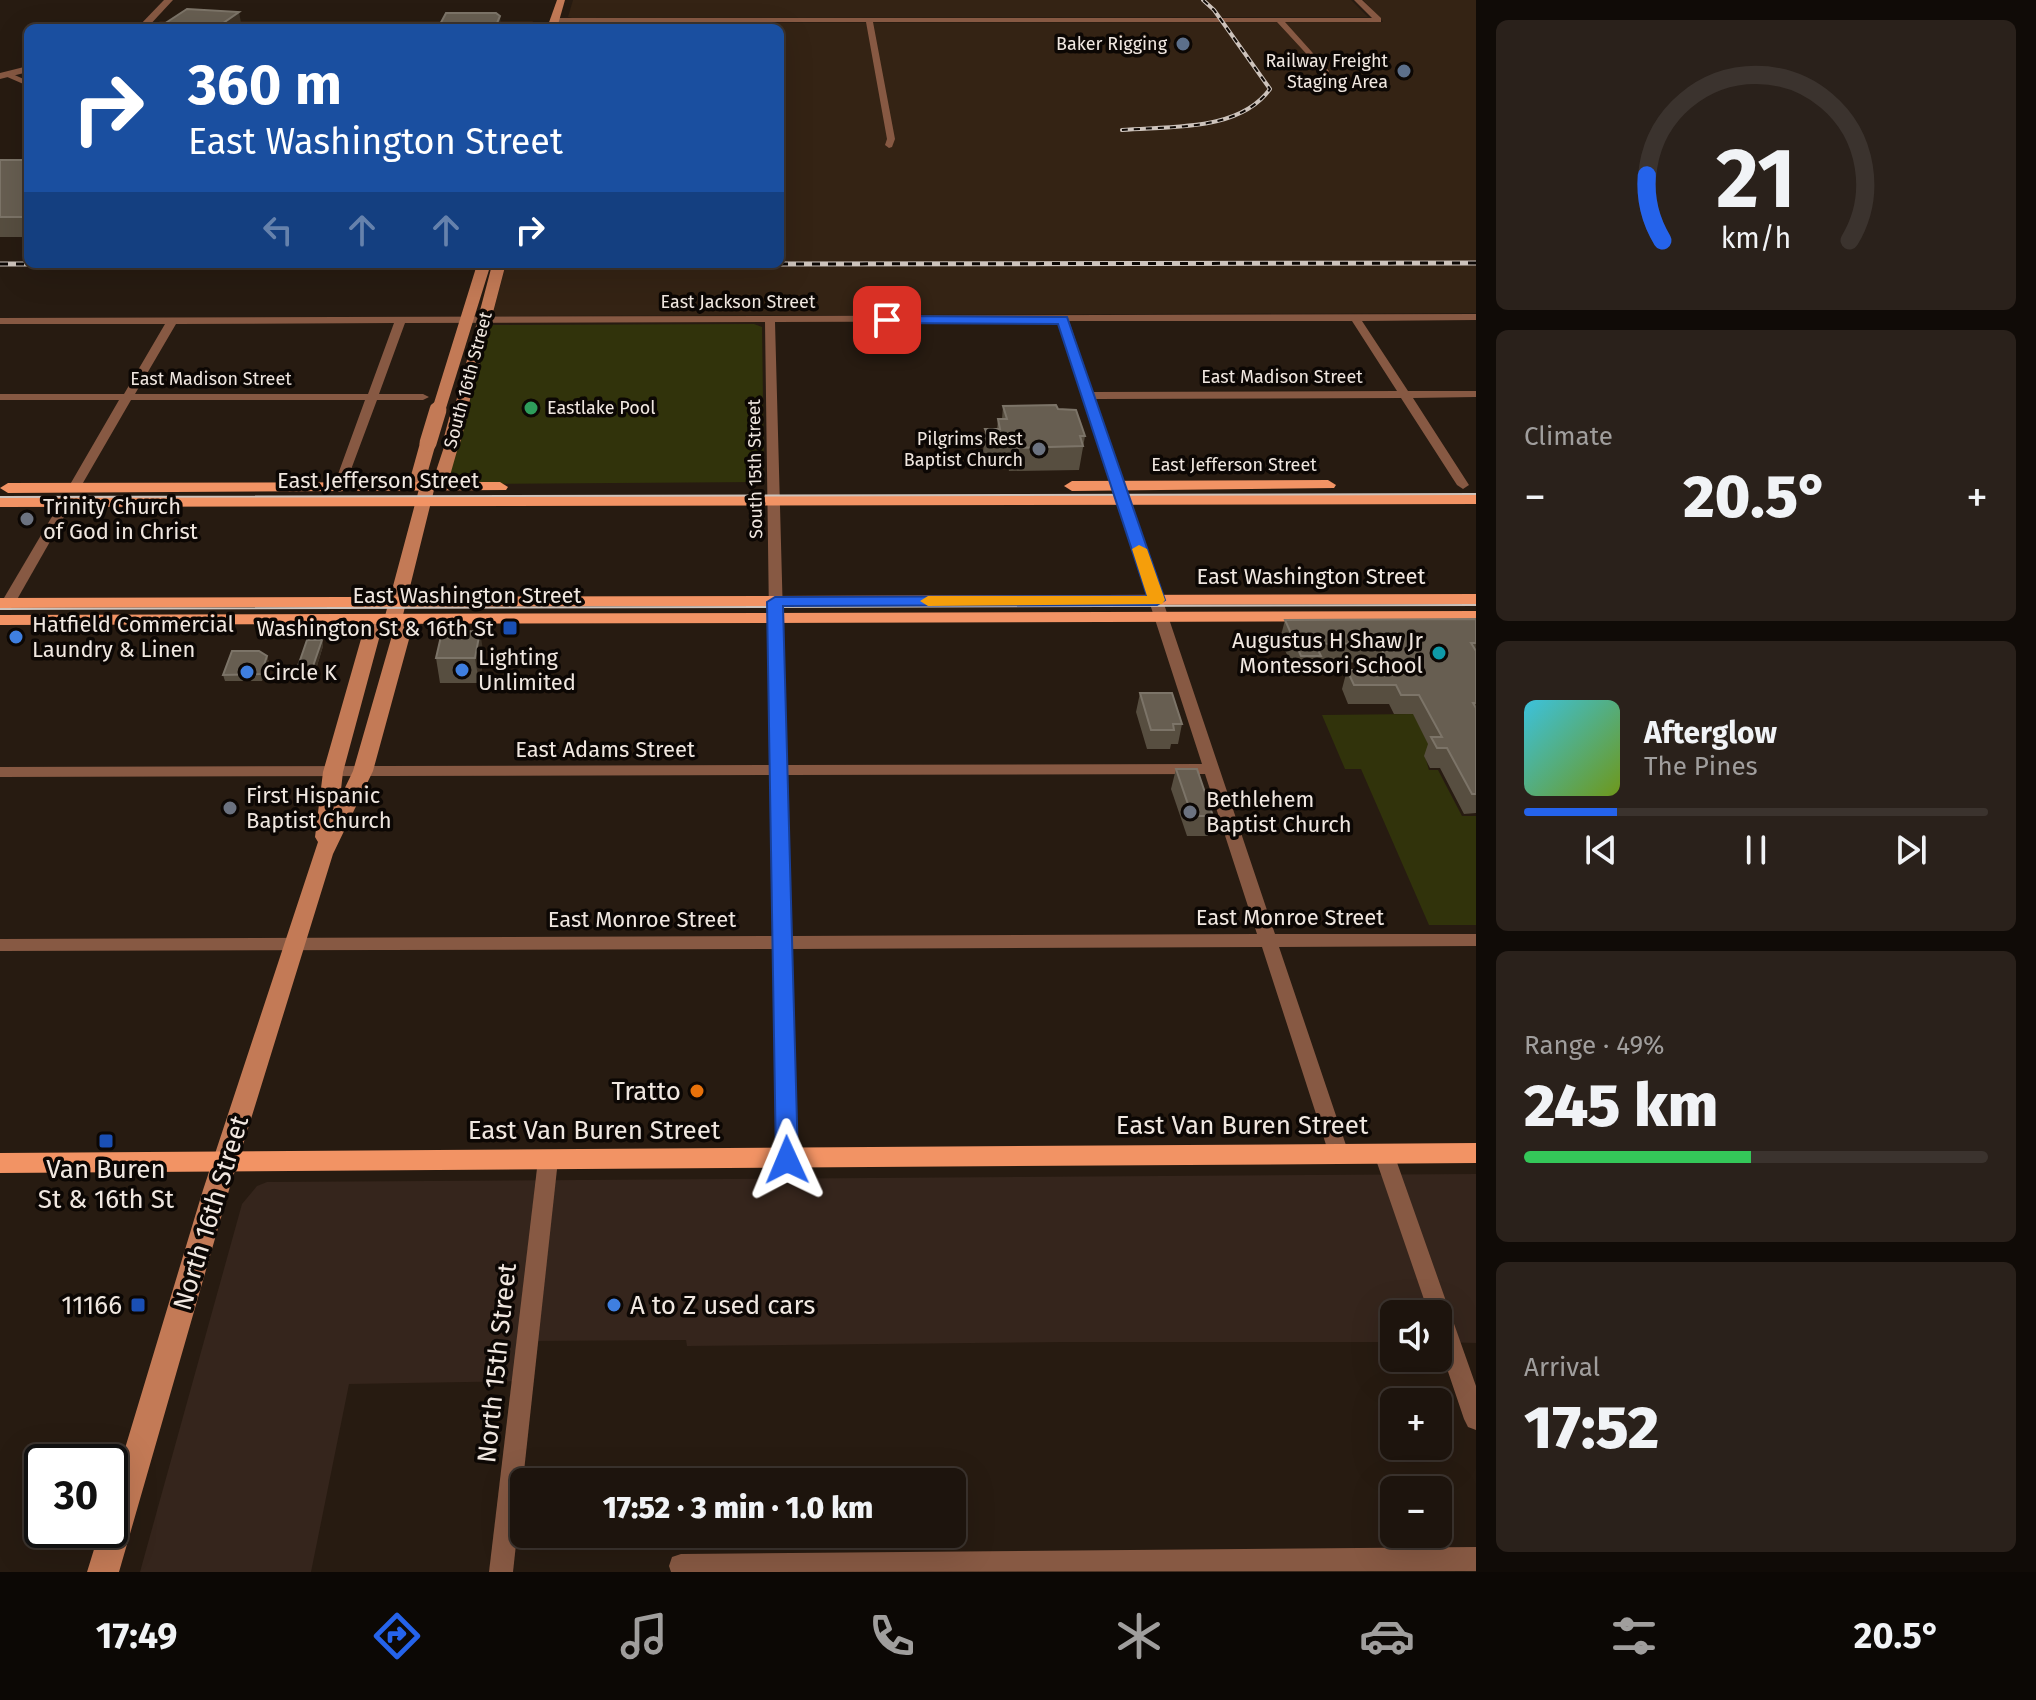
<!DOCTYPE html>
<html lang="en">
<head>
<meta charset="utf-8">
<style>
  :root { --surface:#1d140d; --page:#2a211b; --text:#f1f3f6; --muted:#a09e9d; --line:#3b332e; --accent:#2563eb }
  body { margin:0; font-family:"Fira Sans",sans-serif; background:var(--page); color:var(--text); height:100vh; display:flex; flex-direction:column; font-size:30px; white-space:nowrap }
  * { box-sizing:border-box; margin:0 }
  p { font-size:26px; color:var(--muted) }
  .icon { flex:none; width:44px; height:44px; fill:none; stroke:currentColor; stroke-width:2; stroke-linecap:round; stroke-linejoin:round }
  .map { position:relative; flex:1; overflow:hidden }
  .sheet { display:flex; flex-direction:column; gap:20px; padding:20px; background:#100b07; width:560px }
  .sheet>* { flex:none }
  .hud { position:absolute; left:24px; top:24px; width:760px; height:244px; border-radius:12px; box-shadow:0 8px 32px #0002,0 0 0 2px var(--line); background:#1a4fa0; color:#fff; overflow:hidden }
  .controls { position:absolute; left:1380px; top:1300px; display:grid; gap:16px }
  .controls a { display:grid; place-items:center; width:72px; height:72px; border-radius:12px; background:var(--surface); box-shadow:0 8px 32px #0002,0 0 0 2px var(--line); font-size:40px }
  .speed { position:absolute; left:24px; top:1444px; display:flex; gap:16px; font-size:40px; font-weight:700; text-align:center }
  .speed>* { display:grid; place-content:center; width:104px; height:104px; border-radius:50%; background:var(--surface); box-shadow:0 8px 32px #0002,0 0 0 2px var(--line); line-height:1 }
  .speed .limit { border:4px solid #111; border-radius:12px; background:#fff; color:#111 }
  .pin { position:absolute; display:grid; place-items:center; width:68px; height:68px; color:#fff; margin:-34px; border-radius:16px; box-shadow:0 4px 12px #0006 }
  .me { position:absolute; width:88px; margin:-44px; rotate:359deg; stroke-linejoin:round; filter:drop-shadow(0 0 6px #0008) }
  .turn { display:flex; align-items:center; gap:28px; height:168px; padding:0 32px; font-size:36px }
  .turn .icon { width:104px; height:104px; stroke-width:2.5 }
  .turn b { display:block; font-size:56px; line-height:68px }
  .lanes { display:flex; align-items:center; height:76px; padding:0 32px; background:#0003; justify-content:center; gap:40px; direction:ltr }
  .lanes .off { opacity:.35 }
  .big { font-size:60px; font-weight:800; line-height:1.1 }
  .sheet .widget { flex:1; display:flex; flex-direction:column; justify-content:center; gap:12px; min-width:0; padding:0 28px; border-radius:12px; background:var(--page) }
  .sheet .dial { align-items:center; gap:0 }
  .dial svg { height:208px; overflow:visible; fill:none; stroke:var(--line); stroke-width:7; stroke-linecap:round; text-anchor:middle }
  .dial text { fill:var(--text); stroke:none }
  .song { display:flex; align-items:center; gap:24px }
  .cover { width:96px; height:96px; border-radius:12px; background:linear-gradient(135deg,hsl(190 70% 55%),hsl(80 70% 35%)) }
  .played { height:8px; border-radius:4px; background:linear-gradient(90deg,var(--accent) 20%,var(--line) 20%) }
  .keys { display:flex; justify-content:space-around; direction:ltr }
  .heat { display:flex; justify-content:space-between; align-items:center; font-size:44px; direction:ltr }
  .charge { height:12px; border-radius:6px; background:linear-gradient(90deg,#34c759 49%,var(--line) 0) }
  .trip { position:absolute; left:510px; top:1468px; width:456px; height:80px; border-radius:12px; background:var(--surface); box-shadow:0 8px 32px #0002,0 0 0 2px var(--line); font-weight:800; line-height:80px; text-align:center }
  .tab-bar { display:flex; height:128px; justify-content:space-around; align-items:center; background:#0c0805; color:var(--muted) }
  .tab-bar .icon { width:56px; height:56px }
  .tab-bar .selected { color:var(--accent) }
  .tab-bar b { font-size:36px; color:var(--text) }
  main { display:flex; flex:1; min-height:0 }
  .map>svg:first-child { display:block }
  .commercial { fill:#35251c }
  .built { fill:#342314 }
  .green { fill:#31330b }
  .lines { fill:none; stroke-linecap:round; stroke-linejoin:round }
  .minor { fill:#875943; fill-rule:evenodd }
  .tertiary { fill:#875943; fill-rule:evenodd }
  .secondary { fill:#c37a56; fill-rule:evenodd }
  .primary { fill:#f29364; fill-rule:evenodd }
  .tram { stroke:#cdc3bc; stroke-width:2 }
  .rail-far1-casing { stroke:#cdc3bc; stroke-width:4 }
  .rail-casing { stroke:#cdc3bc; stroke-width:5 }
  .rail-far1 { stroke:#0c0704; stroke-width:2; stroke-dasharray:6; stroke-linecap:butt }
  .rail { stroke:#0c0704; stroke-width:3; stroke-dasharray:8; stroke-linecap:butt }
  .secondary-bridge-far1 { stroke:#c37a56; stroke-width:13 }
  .secondary-bridge { stroke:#c37a56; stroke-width:17 }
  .wall { fill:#574e40 }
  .shaded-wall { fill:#3d3226 }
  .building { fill:#675e51; stroke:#7c7468; stroke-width:2 }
  .route { fill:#2563eb; stroke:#184099; stroke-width:2 }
  .slow { fill:#f59e0b }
  .service-dot { fill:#5c6f8a; stroke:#0c0704; stroke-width:3 }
  .leisure-dot { fill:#2e9e5b; stroke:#0c0704; stroke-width:3 }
  .worship-dot { fill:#6b7280; stroke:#0c0704; stroke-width:3 }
  .transit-dot { fill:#1a4fb4; stroke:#0c0704; stroke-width:3 }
  .shop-dot { fill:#3f7fe0; stroke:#0c0704; stroke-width:3 }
  .culture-dot { fill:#0f9aa8; stroke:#0c0704; stroke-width:3 }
  .food-dot { fill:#e8710a; stroke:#0c0704; stroke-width:3 }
  .labels { text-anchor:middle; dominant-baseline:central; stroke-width:7; stroke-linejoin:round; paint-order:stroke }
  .far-poi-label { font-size:18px; fill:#f0e7e0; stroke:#0c0704; text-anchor:end }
  .far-street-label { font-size:18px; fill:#f0e7e0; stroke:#0c0704 }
  .street-label { font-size:22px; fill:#f0e7e0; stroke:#0c0704 }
  .poi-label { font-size:22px; fill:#f0e7e0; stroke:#0c0704; text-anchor:start }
  .near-poi-label { font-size:26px; fill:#f0e7e0; stroke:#0c0704; text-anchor:end }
  .near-street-label { font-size:26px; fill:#f0e7e0; stroke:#0c0704 }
</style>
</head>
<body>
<main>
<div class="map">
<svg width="1476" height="1572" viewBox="0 0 1476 1572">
  <rect width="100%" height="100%" fill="#271b11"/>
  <path class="commercial" d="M 1476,1174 L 1476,1343 L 1438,1342 L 1438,1314 L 1394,1314 L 1394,1342 L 1067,1342 L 687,1346 L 686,1340 L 528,1341 L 523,1381 L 349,1384 L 311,1572 L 140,1572 L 242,1204 L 257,1186 L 267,1182 Z"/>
  <g class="built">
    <path d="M 573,0 L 1351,0 L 1368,17 L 572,18 L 568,17 Z"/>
    <path d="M 1363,0 L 1476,0 L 1476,313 L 492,316 L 506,264 L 780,264 L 780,28 L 565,28 L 568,23 L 1383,22 Z"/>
    <path d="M 160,21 L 533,21 L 531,28 L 151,28 Z"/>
  </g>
  <g class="green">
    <path d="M 754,324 L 762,327 L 764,477 L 761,482 L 465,484 L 457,483 L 449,477 L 491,325 Z"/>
    <path d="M 1414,714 L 1435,756 L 1425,756 L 1429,770 L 1438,770 L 1462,816 L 1476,816 L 1476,925 L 1429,925 L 1361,769 L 1345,769 L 1322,715 Z"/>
  </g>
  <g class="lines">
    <g class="minor">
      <path d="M 1354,0 L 1362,0 L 1381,18 L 1381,22 L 1285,22 L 1329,71 L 1326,75 L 1277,22 L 873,22 L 895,139 L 892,147 L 889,148 L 885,145 L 887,139 L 866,22 L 554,22 L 550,20 L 554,18 L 1372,18 Z"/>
      <path d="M 8,72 L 28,81 L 28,86 L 5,76 Z"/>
      <path d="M 1476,314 L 1476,320 L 1362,321 L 1408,391 L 1476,391 L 1476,397 L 1413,398 L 1469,485 L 1463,489 L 1457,485 L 1401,398 L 1095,399 L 1275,934 L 1476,934 L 1476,946 L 1279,947 L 1349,1154 L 1346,1160 L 1339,1162 L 1332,1160 L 1329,1154 L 1262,947 L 792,949 L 797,1160 L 794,1166 L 787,1168 L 780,1166 L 777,1160 L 774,949 L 0,951 L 0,939 L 774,936 L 771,775 L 0,777 L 0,767 L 771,765 L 765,322 L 405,323 L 379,394 L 423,394 L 429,397 L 423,400 L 377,400 L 343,491 L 339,492 L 333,488 L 365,400 L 131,400 L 80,488 L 74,492 L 68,488 L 119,400 L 0,400 L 0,394 L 124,394 L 165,324 L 0,324 L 0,318 ZM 1058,321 L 1202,764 L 787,765 L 775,322 ZM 1069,321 L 1352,321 L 1397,391 L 1093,392 ZM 394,323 L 368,394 L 135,394 L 176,324 ZM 1205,774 L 1257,934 L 791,936 L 787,775 Z"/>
      <path d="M 66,499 L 72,503 L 15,603 L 8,607 L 3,606 L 1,603 L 60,503 Z"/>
      <path d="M 1384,1146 L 1391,1148 L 1394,1154 L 1476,1386 L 1476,1430 L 1468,1427 L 1464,1419 L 1438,1342 L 1438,1314 L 1429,1314 L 1374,1154 L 1377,1148 Z"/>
      <path d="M 548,1152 L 555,1154 L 558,1160 L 513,1572 L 489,1572 L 538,1160 L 541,1154 Z"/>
      <path d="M 1476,1547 L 1476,1571 L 671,1572 L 669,1566 L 672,1557 L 681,1554 Z"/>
    </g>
    <g class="tertiary">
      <path d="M 164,0 L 173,0 L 147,28 L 137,28 Z"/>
      <path d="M 28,66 L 28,72 L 0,79 L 0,73 Z"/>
    </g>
    <g class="secondary">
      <path d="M 557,0 L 565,0 L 557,28 L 547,28 Z"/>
      <path d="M 428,438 L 436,443 L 426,478 L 428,480 L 434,477 L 446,441 L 456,441 L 459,444 L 449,479 L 434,490 L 402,619 L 411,632 L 373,771 L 333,854 L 229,1190 L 119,1572 L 87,1572 L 100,1530 L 110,1530 L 110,1498 L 203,1190 L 318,842 L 315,837 L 323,772 L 363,632 L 385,616 L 419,489 L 410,479 L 420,443 ZM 390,628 L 393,632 L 353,771 L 340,798 L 343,772 L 380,635 Z"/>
    </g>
    <g class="primary">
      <path d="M 1328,480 L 1336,485 L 1334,488 L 1072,491 L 1064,486 L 1072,481 Z"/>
      <path d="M 500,482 L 508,487 L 506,490 L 8,493 L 0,488 L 8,483 Z"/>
      <path d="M 1476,494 L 1476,504 L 0,507 L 0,497 Z"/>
      <path d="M 1476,594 L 1476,604 L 0,608 L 0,598 Z"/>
      <path d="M 1476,611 L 1476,621 L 0,625 L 0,615 Z"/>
      <path d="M 1476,1143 L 1476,1163 L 0,1173 L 0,1153 Z"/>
    </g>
    <g class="tram">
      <path d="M 0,497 L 1476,494"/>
      <path d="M 0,609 L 1476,605"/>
    </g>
    <g class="rail-far1-casing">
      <path id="rail-far1" d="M 1122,130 C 1169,126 1239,132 1270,89 L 1214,10 L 1203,0"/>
    </g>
    <g class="rail-casing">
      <g id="rail">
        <path d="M 0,264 L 28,264"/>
        <path d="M 205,264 L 219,264"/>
        <path d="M 780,264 L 1476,263"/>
      </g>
    </g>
    <use href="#rail-far1" class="rail-far1"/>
    <use href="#rail" class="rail"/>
    <g class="secondary-bridge-far1">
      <path d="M 438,412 L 484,264"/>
      <path d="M 460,412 L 499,264"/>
    </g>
    <g class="secondary-bridge">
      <path d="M 428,443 L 438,410"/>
      <path d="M 451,444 L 460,410"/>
    </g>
  </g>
  <g class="wall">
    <rect x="0" y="160" width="28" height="77"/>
    <path d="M 1003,406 L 1058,409 L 1085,436 L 1079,470 L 1009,471 L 1008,467 L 989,467 L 983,452 L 985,429 L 997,429 L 998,419 L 1002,419 Z"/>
    <path d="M 1476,619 L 1476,813 L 1464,814 L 1440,768 L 1430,768 L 1424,756 L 1428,744 L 1413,714 L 1394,714 L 1389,704 L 1348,704 L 1342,689 L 1347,670 L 1377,670 L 1379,662 L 1319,663 L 1315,675 L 1296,675 L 1280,639 L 1285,620 Z"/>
    <path d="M 322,640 L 323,646 L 314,676 L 298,676 L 297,669 Z"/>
    <path d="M 267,656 L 269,663 L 262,681 L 225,681 L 223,675 Z"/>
    <path d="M 484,657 L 479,683 L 440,683 L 436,658 Z"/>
    <path d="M 1140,693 L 1182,724 L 1178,744 L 1171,744 L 1170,749 L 1147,749 L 1136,712 Z"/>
    <path d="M 1176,769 L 1213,816 L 1208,836 L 1187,836 L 1171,789 Z"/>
  </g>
  <g class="shaded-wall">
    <path d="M 239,12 L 242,28 L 216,28 Z"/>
    <path d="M 500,16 L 501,28 L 495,28 Z"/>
    <path d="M 480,631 L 484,657 L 479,683 L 475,658 Z"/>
    <path d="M 322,640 L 323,646 L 314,676 L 312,669 Z"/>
    <path d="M 267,656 L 269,663 L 262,681 L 261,674 Z"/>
  </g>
  <g class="building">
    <path d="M 187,9 L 239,12 L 216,28 L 158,28 Z"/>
    <path d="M 446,13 L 496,13 L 500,16 L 495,28 L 438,28 Z"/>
    <rect x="0" y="160" width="28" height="57"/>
    <path d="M 1056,405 L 1058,409 L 1076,410 L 1085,436 L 1080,436 L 1083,446 L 1012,448 L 1011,443 L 991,443 L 985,429 L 1000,429 L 998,419 L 1007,419 L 1003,406 Z"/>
    <path d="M 1476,619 L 1476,643 L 1471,643 L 1476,651 L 1476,703 L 1473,703 L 1476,708 L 1476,794 L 1472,794 L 1447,748 L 1437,748 L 1431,737 L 1442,737 L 1419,695 L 1401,695 L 1396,685 L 1354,685 L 1347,670 L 1377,670 L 1386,643 L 1315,644 L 1321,656 L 1301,656 L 1285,620 Z"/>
    <path d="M 480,631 L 475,658 L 436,658 L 442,632 Z"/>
    <path d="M 307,640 L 322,640 L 312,669 L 297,669 Z"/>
    <path d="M 232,651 L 259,651 L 267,656 L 261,674 L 223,675 Z"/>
    <path d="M 1140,693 L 1172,693 L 1182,724 L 1173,724 L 1174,730 L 1151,730 Z"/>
    <path d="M 1176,769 L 1197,769 L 1213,816 L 1192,816 Z"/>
  </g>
  <path class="route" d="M 887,316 L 1067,317 L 1165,600 L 1157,605 L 783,606 L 798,1160 L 795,1167 L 787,1170 L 779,1167 L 776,1160 L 767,602 L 775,597 L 1147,596 L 1058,324 L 883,323 L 881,320 Z"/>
  <path class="slow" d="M 1139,545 L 1147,549 L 1165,600 L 1162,604 L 928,606 L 920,601 L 928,596 L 1147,596 L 1132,549 Z"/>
  <g class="service-dot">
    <circle cx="1183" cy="44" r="8"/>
    <circle cx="1404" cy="71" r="8"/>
  </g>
  <circle class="leisure-dot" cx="531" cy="408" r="8"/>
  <g class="worship-dot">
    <circle cx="1039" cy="449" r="8"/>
    <circle cx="27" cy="519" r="8"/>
    <circle cx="230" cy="808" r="8"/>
    <circle cx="1190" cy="812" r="8"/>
  </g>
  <g class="transit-dot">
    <rect x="502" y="620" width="16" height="16" rx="4"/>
    <rect x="98" y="1133" width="16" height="16" rx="4"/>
    <rect x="130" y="1297" width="16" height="16" rx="4"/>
  </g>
  <g class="shop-dot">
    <circle cx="16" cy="637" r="8"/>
    <circle cx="462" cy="670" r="8"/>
    <circle cx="247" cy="672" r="8"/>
    <circle cx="614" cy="1305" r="8"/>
  </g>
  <circle class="culture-dot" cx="1439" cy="653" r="8"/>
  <circle class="food-dot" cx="697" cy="1091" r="8"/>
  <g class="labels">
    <g class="far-poi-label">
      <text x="1167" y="44">Baker Rigging</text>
      <text x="1388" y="61">Railway Freight<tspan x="1388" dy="21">Staging Area</tspan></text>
      <text x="547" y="408" text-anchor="start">Eastlake Pool</text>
      <text x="1023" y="439">Pilgrims Rest<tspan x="1023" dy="21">Baptist Church</tspan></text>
    </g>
    <g class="far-street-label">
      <text x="738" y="302">East Jackson Street</text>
      <text x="1282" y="377">East Madison Street</text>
      <text x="211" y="379">East Madison Street</text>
      <text transform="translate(468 380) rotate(-75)">South 16th Street</text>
      <text x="1234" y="465">East Jefferson Street</text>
      <text transform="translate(755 469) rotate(-91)">South 15th Street</text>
    </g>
    <g class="street-label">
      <text x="378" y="480">East Jefferson Street</text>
      <text x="1311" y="576">East Washington Street</text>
      <text x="467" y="595">East Washington Street</text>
      <text x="605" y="749">East Adams Street</text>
      <text x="1290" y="917">East Monroe Street</text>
      <text x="642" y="919">East Monroe Street</text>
    </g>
    <g class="poi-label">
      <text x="43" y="506">Trinity Church<tspan x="43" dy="25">of God in Christ</tspan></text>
      <text x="32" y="624">Hatfield Commercial<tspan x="32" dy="25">Laundry &amp; Linen</tspan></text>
      <text x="494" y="628" text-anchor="end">Washington St &amp; 16th St</text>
      <text x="1423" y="640" text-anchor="end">Augustus H Shaw Jr<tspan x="1423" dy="25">Montessori School</tspan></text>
      <text x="478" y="657">Lighting<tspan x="478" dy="25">Unlimited</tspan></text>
      <text x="263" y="672">Circle K</text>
      <text x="246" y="795">First Hispanic<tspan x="246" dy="25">Baptist Church</tspan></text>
      <text x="1206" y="799">Bethlehem<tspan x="1206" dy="25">Baptist Church</tspan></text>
    </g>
    <g class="near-poi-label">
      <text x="681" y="1091">Tratto</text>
      <text x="106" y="1169" text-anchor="middle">Van Buren<tspan x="106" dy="30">St &amp; 16th St</tspan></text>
      <text x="122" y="1305">11166</text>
      <text x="630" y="1305" text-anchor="start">A to Z used cars</text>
    </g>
    <g class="near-street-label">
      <text x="1242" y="1125">East Van Buren Street</text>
      <text x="594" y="1130">East Van Buren Street</text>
      <text transform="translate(211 1213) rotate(-73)">North 16th Street</text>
      <text transform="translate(497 1363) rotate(-84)">North 15th Street</text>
    </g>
  </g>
</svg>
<div class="controls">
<a><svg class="icon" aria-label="sound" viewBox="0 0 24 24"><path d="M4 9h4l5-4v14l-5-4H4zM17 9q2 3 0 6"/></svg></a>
<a>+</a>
<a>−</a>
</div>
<div class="speed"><div class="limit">30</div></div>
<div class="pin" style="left:887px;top:320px;background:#d93025"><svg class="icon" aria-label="arrive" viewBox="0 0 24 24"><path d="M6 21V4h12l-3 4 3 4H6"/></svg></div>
<svg class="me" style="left:787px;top:1160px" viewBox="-20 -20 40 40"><path d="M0-17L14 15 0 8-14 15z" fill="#2563eb" stroke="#fff" stroke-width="4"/></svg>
<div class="trip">17:52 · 3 min · 1.0 km</div>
<div class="hud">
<div class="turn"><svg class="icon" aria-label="right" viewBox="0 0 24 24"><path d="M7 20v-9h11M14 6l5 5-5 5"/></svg><div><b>360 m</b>East Washington Street</div></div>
<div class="lanes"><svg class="icon off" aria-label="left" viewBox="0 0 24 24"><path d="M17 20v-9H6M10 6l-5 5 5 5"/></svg><svg class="icon off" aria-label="ahead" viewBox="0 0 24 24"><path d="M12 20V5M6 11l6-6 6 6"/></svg><svg class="icon off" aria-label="ahead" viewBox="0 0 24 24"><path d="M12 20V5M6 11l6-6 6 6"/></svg><svg class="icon" aria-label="right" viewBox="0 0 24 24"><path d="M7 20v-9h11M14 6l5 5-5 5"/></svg></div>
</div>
</div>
<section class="sheet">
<div class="widget dial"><svg viewBox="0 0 100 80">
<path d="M14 69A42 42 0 1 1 86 69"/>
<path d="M14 69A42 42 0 0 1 8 44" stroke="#2563eb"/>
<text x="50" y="56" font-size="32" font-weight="700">21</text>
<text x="50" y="72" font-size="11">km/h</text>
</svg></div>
<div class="widget"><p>Climate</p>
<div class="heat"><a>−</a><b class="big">20.5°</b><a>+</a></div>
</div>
<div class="widget">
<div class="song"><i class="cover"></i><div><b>Afterglow</b><p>The Pines</p></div></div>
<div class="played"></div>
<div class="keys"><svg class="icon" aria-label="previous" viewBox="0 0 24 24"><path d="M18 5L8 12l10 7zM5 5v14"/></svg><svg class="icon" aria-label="pause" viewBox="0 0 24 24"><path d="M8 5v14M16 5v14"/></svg><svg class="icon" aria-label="next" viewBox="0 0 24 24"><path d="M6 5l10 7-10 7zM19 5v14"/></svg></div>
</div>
<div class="widget"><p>Range · 49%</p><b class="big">245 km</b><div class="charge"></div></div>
<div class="widget"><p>Arrival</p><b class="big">17:52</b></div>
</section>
</main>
<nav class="tab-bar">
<b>17:49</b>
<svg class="icon selected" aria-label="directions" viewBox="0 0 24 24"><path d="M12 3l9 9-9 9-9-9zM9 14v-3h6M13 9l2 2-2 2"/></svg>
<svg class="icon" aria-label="music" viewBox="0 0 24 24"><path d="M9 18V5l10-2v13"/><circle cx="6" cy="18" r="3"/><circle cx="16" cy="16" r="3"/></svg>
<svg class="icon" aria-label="phone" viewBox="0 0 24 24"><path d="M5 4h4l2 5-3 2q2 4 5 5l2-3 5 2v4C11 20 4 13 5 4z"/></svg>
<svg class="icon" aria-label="climate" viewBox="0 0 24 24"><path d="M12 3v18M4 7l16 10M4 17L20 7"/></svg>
<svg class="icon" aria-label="car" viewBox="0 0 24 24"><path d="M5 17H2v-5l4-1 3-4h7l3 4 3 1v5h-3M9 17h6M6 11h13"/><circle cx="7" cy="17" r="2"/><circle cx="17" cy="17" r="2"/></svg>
<svg class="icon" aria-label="filters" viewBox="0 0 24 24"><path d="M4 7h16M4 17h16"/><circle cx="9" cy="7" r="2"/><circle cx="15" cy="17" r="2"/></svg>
<b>20.5°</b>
</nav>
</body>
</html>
